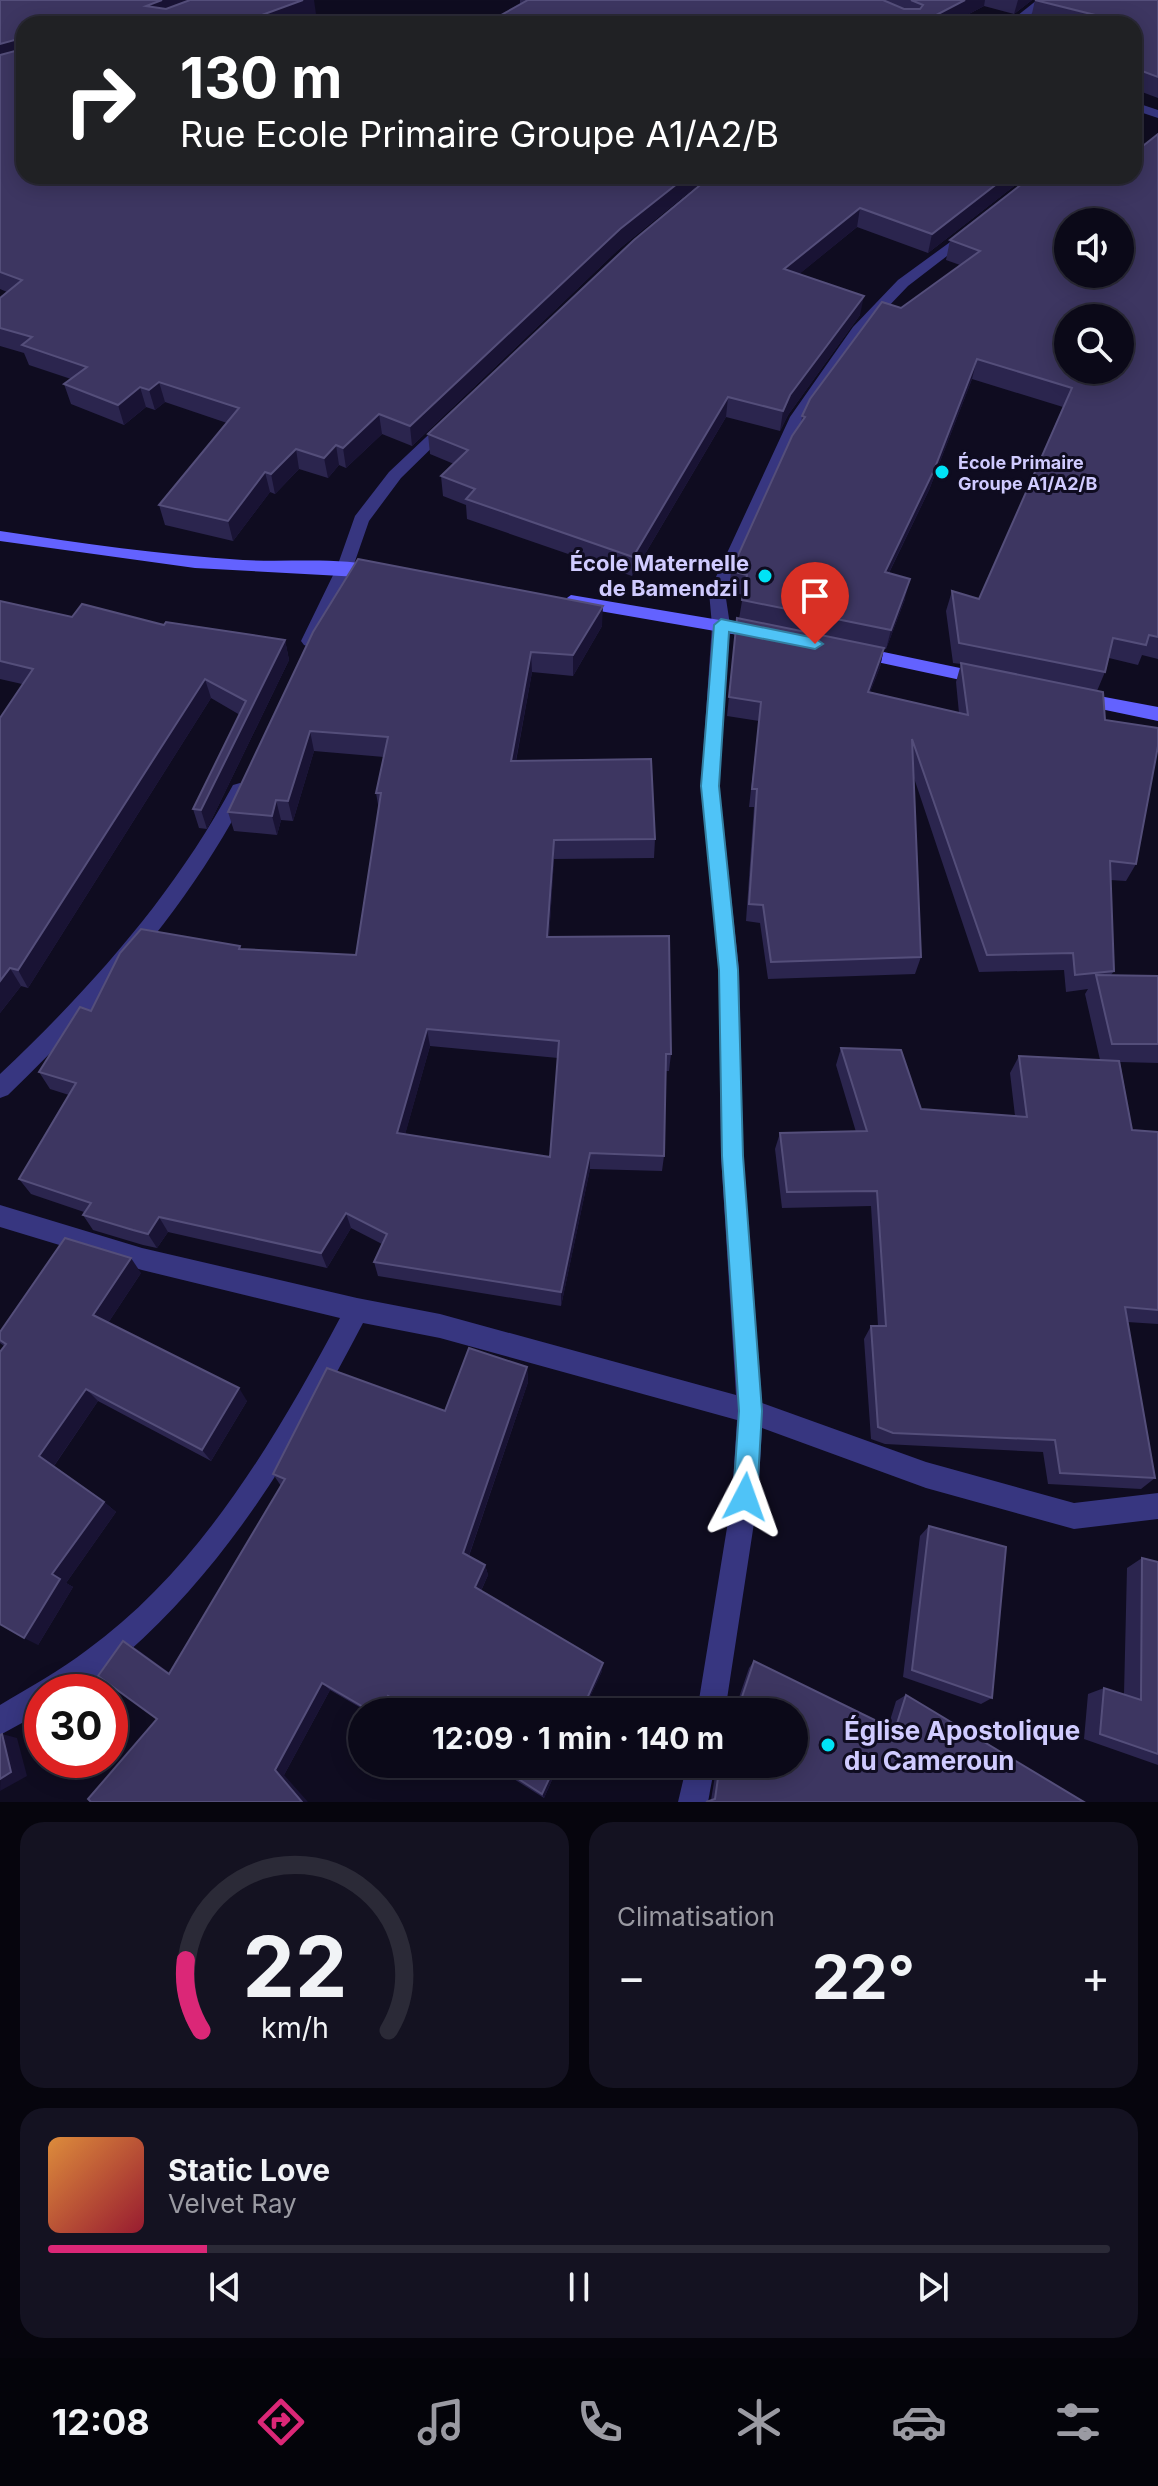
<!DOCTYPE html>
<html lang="fr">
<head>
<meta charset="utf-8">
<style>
  :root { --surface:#0b0918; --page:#141221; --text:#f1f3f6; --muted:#9a9aa2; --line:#2b2a37; --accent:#db2777 }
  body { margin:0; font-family:Inter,sans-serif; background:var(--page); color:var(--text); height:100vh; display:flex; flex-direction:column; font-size:30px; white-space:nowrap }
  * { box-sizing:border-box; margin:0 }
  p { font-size:26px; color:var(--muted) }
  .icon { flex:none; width:44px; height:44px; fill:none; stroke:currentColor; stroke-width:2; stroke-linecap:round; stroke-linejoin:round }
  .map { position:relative; height:1802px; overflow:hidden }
  .details { display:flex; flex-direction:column; gap:20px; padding:20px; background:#06050d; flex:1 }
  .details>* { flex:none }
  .hud { position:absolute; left:16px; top:16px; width:1126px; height:168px; border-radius:24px; box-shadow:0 4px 20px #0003,0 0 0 2px var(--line); background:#202124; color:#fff; overflow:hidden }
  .controls { position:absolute; left:1054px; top:208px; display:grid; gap:16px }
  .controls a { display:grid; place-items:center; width:80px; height:80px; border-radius:50%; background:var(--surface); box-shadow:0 4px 20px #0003,0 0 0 2px var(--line); font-size:40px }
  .speed { position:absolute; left:24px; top:1674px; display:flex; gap:16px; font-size:40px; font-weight:700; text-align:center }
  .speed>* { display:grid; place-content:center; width:104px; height:104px; border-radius:50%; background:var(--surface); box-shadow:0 4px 20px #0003,0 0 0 2px var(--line); line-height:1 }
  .speed .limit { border:12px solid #d22; background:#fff; color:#111 }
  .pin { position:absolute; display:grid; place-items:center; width:68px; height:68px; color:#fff; margin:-82px -34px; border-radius:50% 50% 50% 0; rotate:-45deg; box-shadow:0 0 8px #0007 }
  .pin .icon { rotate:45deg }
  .me { position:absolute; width:88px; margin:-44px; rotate:4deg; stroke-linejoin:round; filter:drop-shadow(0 0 6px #0008) }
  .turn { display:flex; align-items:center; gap:28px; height:168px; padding:0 32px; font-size:36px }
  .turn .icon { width:104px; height:104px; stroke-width:2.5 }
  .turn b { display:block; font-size:56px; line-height:68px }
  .big { font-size:60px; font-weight:700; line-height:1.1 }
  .details .tile { flex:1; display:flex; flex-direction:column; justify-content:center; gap:12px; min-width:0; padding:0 28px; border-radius:24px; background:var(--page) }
  .details .dial { align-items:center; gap:0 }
  .dial svg { height:208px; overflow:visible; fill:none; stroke:var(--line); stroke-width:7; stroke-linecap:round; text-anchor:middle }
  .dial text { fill:var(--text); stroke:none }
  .song { display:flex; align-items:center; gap:24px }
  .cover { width:96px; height:96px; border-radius:12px; background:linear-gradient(135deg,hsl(30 70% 55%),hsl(350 70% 35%)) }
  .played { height:8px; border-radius:4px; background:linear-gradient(90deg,var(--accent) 15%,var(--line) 15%) }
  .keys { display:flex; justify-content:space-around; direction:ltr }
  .heat { display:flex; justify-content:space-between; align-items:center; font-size:44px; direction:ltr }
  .details .tiles { flex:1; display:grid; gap:20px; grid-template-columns:1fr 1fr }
  .tile:last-child { grid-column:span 2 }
  .trip { position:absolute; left:348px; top:1698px; width:460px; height:80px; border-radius:40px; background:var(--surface); box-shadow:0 4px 20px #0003,0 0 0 2px var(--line); font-weight:700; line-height:80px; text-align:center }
  .menu { display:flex; height:128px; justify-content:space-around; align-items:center; background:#04040a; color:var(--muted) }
  .menu .icon { width:56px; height:56px }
  .menu .active { color:var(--accent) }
  .menu b { font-size:36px; color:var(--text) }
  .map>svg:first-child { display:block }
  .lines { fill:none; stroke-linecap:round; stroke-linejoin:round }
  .street { fill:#373680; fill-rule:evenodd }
  .secondary { fill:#6362ff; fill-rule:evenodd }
  .wall { fill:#2b254e; fill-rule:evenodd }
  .shaded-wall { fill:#191334 }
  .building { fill:#3d3661; stroke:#544e7a; stroke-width:2; fill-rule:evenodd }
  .route { fill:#4fc3f7; stroke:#337fa1; stroke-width:2 }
  .poi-dot { fill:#00e3f6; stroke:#0f0c20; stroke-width:3 }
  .labels { text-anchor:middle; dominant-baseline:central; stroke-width:6; stroke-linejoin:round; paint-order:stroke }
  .far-poi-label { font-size:18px; font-weight:bold; fill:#d0cbff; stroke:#0f0c20; text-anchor:start }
  .poi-label { font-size:22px; font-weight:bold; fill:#d0cbff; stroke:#0f0c20; text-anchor:end }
  .near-poi-label { font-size:26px; font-weight:bold; fill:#d0cbff; stroke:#0f0c20; text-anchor:start }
</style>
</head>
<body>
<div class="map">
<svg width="1158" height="1802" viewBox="0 0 1158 1802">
  <rect width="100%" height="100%" fill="#0f0c20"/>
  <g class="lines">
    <g class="street">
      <path d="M 1037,0 L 1049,0 L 1019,24 L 1007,24 Z"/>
      <path d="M 1134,102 L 1158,110 L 1158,118 L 1134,110 Z"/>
      <path d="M 968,229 L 975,233 L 973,236 L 908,286 L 863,333 L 804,417 L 725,592 L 730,625 L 719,786 L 739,970 L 743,1156 L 762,1403 L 926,1462 L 1074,1503 L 1158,1493 L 1158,1519 L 1074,1529 L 926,1488 L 762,1428 L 758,1497 L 725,1712 L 697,1712 L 732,1497 L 737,1420 L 440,1338 L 363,1323 C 300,1444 230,1562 127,1653 C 113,1665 91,1688 73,1692 C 63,1694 52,1692 42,1692 L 42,1712 L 0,1735 L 0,1705 C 30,1687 59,1671 87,1650 C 200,1568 276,1438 340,1318 L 142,1270 L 0,1227 L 0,1205 L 142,1248 L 357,1298 L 440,1314 L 736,1395 L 721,1156 L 719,970 L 701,786 L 712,625 L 709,592 L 790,417 L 853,327 L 898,280 Z"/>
      <path d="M 447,420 L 455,425 L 452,428 L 401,478 L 369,521 L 353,567 L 319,641 L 310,647 L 304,645 L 301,641 L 337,567 L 355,516 L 389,472 L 442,422 Z"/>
      <path d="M 240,783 L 249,790 C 188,908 103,1003 8,1095 L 0,1098 L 0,1074 C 92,987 173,896 233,785 Z"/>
      <path d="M 687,1764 L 715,1764 L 708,1802 L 678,1802 Z"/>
    </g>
    <g class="secondary">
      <path d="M 0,531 C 81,543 162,555 243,560 C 289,563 340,556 384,568 L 386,572 L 378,578 L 195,568 L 0,541 Z"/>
      <path d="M 571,595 L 761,627 L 770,633 L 761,639 L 565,605 L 563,601 Z"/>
      <path d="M 855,646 L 984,673 L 993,679 L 984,685 L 849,656 L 846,652 L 849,648 Z"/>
      <path d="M 1078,692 L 1158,707 L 1158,721 L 1072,703 L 1069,698 Z"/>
    </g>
  </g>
  <g class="wall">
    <path d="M 0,0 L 316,14 L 290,24 L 24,24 L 24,176 L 180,181 L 190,176 L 709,176 L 619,249 L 412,446 L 382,434 L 346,468 L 339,465 L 328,478 L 299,469 L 275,494 L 270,492 L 233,541 L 165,525 L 159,505 L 227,423 L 165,402 L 155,410 L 146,407 L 124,425 L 71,404 L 64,384 L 71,379 L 29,365 L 24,353 L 0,346 L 0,298 L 7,292 L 0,289 Z"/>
    <path d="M 520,0 L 1032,0 L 1014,14 L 984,6 L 950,24 L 485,24 L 520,4 Z"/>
    <path d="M 1035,0 L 1158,0 L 1158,98 L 1134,89 L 1134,24 L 1053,24 L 1031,18 Z"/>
    <path d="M 1158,134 L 1158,659 L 1142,655 L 1138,665 L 1109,658 L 1105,672 L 1097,691 L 1136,864 L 1126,881 L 1110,880 L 1114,971 L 1111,975 L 1158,976 L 1158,1063 L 1120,1062 L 1132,1130 L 1158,1132 L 1158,1324 L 1127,1322 L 1155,1478 L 1141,1489 L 1048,1484 L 1043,1452 L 885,1444 L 871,1439 L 864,1339 L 871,1326 L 878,1326 L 871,1206 L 782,1208 L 775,1149 L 780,1133 L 856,1132 L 836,1065 L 841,1048 L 921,1109 L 1015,1116 L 1010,1073 L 1019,1056 L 1100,1060 L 1085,994 L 1088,989 L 1066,992 L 1064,970 L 979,972 L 914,778 L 921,957 L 915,974 L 768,979 L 760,923 L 746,921 L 754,807 L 749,807 L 759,721 L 727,716 L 737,618 L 739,619 L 743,595 L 729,591 L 731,571 L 801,424 L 802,416 L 901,308 L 960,265 L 946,260 L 950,240 L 1134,176 ZM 972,379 L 1063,407 L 979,599 L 952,591 L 946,611 L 953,663 L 961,664 L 956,682 L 959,713 L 870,692 L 880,667 L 884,649 L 886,649 L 905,599 L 889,573 L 929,490 Z"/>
    <path d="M 711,176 L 1027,176 L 928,253 L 857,227 L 799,274 L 860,315 L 788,415 L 780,431 L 726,417 L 632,576 L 467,519 L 466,505 L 443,496 L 441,476 L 454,464 L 430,454 L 428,434 Z"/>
    <path d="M 0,601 L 72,617 L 164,625 L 285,640 L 289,660 L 207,829 L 199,828 L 193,809 L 240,715 L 211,698 L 28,988 L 21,986 L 0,1013 L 22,684 L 0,679 Z"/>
    <path d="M 602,626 L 573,676 L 532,672 L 516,761 L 655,839 L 654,858 L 554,859 L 549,937 L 671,1054 L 669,1071 L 666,1071 L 664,1156 L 662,1171 L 590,1169 L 561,1306 L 378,1276 L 374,1262 L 382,1244 L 351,1228 L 327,1268 L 168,1232 L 157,1248 L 143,1245 L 93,1230 L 83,1215 L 84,1212 L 31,1194 L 19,1179 L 69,1095 L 50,1089 L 39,1072 L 91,1011 L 240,946 L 241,950 L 356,955 L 379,810 L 376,793 L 384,757 L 314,751 L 293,821 L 281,820 L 277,835 L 234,831 L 228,812 L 313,632 ZM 430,1046 L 558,1058 L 550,1157 L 405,1134 Z"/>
    <path d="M 141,1273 L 108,1323 L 247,1401 L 211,1461 L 98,1401 L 54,1466 L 104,1502 L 116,1512 L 66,1583 L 73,1587 L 38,1645 L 4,1346 L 0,1343 L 0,1332 Z"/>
    <path d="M 527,1367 L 528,1382 L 469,1556 L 485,1565 L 488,1575 L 481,1591 L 602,1671 L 583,1712 L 409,1712 L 394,1702 L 389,1712 L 368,1712 L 330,1690 L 284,1775 L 157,1719 L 123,1641 L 169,1673 L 281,1486 L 273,1474 L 445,1411 Z"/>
    <path d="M 929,1526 L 992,1698 L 981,1704 L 903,1677 L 920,1536 Z"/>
    <path d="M 1142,1558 L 1158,1562 L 1158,1765 L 1084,1739 L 1088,1694 L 1104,1688 L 1124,1694 L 1127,1568 Z"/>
    <path d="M 754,1661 L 888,1727 L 896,1701 L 906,1695 L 1084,1802 L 711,1800 L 717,1764 L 794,1764 L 794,1712 L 734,1712 L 749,1668 Z"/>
    <path d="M 490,1764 L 559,1764 L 544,1798 Z"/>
  </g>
  <g class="shaded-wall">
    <path d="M 162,0 L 212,0 L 151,24 L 146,6 Z"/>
    <path d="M 303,0 L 314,0 L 316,14 L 290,24 L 237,24 Z"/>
    <path d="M 965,0 L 985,0 L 984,6 L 950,24 L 919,24 Z"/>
    <path d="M 1018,0 L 1032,0 L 1014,14 Z"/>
    <path d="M 18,39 L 23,57 L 0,64 L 0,44 Z"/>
    <path d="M 687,176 L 709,176 L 619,249 L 412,446 L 410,426 L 620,229 Z"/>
    <path d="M 1007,176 L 1027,176 L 928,253 L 932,234 Z"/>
    <path d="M 860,208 L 857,227 L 781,289 L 784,269 Z"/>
    <path d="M 864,296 L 860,315 L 788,415 L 780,431 L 783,411 L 790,395 Z"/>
    <path d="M 977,359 L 972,379 L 929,490 L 880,591 L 885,572 Z"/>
    <path d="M 159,382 L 165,402 L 155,410 L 149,390 Z"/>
    <path d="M 140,387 L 146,407 L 124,425 L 118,405 Z"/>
    <path d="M 728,397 L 726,417 L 632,576 L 633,557 Z"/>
    <path d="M 379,414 L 382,434 L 346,468 L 343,448 Z"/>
    <path d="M 336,445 L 339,465 L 328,478 L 324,458 Z"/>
    <path d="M 296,449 L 299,469 L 275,494 L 271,474 Z"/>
    <path d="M 265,472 L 270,492 L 233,541 L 228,521 Z"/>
    <path d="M 910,579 L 905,599 L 886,649 L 891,630 Z"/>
    <path d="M 603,606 L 602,626 L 573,676 L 573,655 Z"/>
    <path d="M 285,640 L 289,660 L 207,829 L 201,810 Z"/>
    <path d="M 884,648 L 880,667 L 863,710 L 868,692 Z"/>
    <path d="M 531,652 L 532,672 L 512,781 L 511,761 Z"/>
    <path d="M 205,679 L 211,698 L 28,988 L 18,970 Z"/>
    <path d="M 310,731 L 314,751 L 293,821 L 288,801 Z"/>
    <path d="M 276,800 L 281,820 L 277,835 L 272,816 Z"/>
    <path d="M 554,840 L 554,859 L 548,955 L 547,937 Z"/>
    <path d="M 10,968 L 21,986 L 0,1013 L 0,981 Z"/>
    <path d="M 427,1029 L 430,1046 L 401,1149 L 397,1133 Z"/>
    <path d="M 590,1153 L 590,1169 L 561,1306 L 561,1292 Z"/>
    <path d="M 346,1213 L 351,1228 L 327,1268 L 321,1253 Z"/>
    <path d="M 159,1217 L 168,1232 L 157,1248 L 148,1234 Z"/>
    <path d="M 131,1258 L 141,1273 L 104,1329 L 93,1315 Z"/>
    <path d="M 527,1367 L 528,1382 L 466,1564 L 463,1553 Z"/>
    <path d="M 239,1388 L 247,1401 L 211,1461 L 202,1450 Z"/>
    <path d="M 86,1389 L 98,1401 L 53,1467 L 39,1456 Z"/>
    <path d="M 104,1502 L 116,1512 L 66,1583 L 73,1587 L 38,1645 L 24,1638 L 52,1574 Z"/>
    <path d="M 485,1565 L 488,1575 L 478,1597 L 475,1587 Z"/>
    <path d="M 123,1641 L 137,1649 L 181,1681 L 169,1674 Z"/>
    <path d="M 603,1663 L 602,1671 L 583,1712 L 581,1712 Z"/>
    <path d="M 322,1683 L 330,1690 L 284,1775 L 308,1802 L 302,1802 L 275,1770 Z"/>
    <path d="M 388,1696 L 394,1702 L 389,1712 L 380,1712 Z"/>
    <path d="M 2,1734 L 17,1738 L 27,1776 L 0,1791 Z"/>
    <path d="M 556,1764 L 559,1764 L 544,1798 L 542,1794 Z"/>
  </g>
  <g class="building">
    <path d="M 0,0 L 162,0 L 146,6 L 166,9 L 190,0 L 303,0 L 237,24 L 24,24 L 24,176 L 167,176 L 180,181 L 190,176 L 687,176 L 620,229 L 410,426 L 379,414 L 343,448 L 336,445 L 324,458 L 296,449 L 271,474 L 265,472 L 228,521 L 159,505 L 239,408 L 159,382 L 149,390 L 140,387 L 118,405 L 64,384 L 87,367 L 22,345 L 32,337 L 0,328 L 0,298 L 22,280 L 0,272 L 0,55 L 19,50 L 22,42 L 18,39 L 0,44 Z"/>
    <path d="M 528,0 L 883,0 L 904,9 L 920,9 L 923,5 L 911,0 L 965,0 L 919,24 L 485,24 Z"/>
    <path d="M 1035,0 L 1158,0 L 1158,77 L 1134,68 L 1134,24 L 1080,24 L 1095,15 Z"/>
    <path d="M 1158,134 L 1158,637 L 1149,635 L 1146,645 L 1113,638 L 1105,672 L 959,643 L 952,591 L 979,599 L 1072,388 L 977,359 L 934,470 L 885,572 L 910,579 L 891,630 L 742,600 L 747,575 L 731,571 L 792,436 L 805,417 L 802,416 L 810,399 L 882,302 L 901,308 L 980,251 L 950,240 L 1032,176 L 1134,176 L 1134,153 ZM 1068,222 L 1120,222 L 1120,274 L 1068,274 ZM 1068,318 L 1120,318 L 1120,370 L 1068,370 Z"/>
    <path d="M 711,176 L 1007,176 L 932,234 L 860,208 L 784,269 L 864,296 L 790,395 L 783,411 L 728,397 L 633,557 L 466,499 L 475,489 L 441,476 L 468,450 L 428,434 L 634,240 Z"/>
    <path d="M 358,559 L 603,606 L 573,655 L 531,652 L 511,761 L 651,759 L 655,839 L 554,840 L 547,937 L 669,936 L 671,1054 L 666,1054 L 664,1156 L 590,1153 L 561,1292 L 374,1262 L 387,1234 L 346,1213 L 321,1253 L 159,1217 L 148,1234 L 133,1230 L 83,1215 L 91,1203 L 19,1179 L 76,1083 L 39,1072 L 80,1007 L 91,1011 L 120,953 L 141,929 L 240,946 L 239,949 L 356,955 L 381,793 L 376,793 L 388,737 L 310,731 L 288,801 L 276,800 L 272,816 L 228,812 L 313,632 ZM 427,1029 L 559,1041 L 550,1157 L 397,1133 Z"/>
    <path d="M 0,601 L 72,617 L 82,604 L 164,625 L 166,622 L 285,640 L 201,810 L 193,809 L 246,701 L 205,679 L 18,970 L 10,968 L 0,981 L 0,718 L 33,669 L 0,661 Z"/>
    <path d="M 737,618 L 884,648 L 868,692 L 968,715 L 961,663 L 1103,692 L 1105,720 L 1158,728 L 1158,746 L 1136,864 L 1110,861 L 1114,971 L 1075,975 L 1073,953 L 987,955 L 912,739 L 921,957 L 771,962 L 763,905 L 749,904 L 757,789 L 752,789 L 761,702 L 729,697 Z"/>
    <path d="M 1096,975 L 1158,976 L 1158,1044 L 1112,1044 Z"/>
    <path d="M 841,1048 L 901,1050 L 921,1109 L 1027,1117 L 1019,1056 L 1119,1061 L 1132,1130 L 1158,1132 L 1158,1310 L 1125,1307 L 1155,1478 L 1060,1473 L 1055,1440 L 893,1433 L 878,1427 L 871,1326 L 886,1326 L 877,1191 L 787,1192 L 780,1133 L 867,1131 Z"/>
    <path d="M 65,1238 L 131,1258 L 93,1315 L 239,1388 L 202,1450 L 86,1389 L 39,1456 L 104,1502 L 52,1574 L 60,1579 L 24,1638 L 0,1624 L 0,1352 L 6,1344 L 0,1340 L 0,1332 Z"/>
    <path d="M 469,1348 L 527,1367 L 463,1553 L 485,1565 L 475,1587 L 603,1663 L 581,1712 L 414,1712 L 388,1696 L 380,1712 L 372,1712 L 322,1683 L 275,1770 L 302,1802 L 91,1802 L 88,1799 L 157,1719 L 98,1676 L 123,1641 L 169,1674 L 285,1479 L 273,1474 L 327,1368 L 445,1411 Z"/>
    <path d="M 929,1526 L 1006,1547 L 992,1698 L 912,1670 Z"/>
    <path d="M 1142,1558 L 1158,1562 L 1158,1754 L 1100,1734 L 1104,1688 L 1141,1700 Z"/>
    <path d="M 754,1661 L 895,1730 L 906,1695 L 1084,1802 L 706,1802 L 715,1799 L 720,1764 L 794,1764 L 794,1712 L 737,1712 Z"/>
    <path d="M 2,1734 L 11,1772 L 0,1779 L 0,1735 Z"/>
    <path d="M 495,1764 L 556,1764 L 542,1794 Z"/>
  </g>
  <path class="route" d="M 721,619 L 815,638 L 823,644 L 815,649 L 729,632 L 719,786 L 738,970 L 743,1156 L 762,1411 L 757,1497 L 753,1505 L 745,1509 L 736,1505 L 733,1497 L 739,1411 L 722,1156 L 719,970 L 701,786 L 714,625 Z"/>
  <g class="poi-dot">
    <circle cx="942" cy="472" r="8"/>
    <circle cx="765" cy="576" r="8"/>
    <circle cx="828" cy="1745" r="8"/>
  </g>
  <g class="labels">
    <g class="far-poi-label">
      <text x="958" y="462">École Primaire<tspan x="958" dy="21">Groupe A1/A2/B</tspan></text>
    </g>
    <g class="poi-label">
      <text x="749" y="563">École Maternelle<tspan x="749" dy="25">de Bamendzi I</tspan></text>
    </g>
    <g class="near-poi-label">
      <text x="844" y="1730">Église Apostolique<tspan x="844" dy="30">du Cameroun</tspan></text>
    </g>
  </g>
</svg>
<div class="controls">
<a><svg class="icon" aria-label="sound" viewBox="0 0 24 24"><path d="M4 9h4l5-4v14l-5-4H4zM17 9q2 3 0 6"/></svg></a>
<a><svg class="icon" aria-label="search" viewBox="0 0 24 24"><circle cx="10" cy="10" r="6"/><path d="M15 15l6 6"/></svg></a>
</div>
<div class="speed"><div class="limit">30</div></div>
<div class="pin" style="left:815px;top:644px;background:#d93025"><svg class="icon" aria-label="arrive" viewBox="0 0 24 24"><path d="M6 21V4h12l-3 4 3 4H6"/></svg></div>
<svg class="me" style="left:745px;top:1497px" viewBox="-20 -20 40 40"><path d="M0-17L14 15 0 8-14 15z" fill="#4fc3f7" stroke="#fff" stroke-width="4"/></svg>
<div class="trip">12:09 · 1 min · 140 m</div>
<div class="hud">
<div class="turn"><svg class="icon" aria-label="right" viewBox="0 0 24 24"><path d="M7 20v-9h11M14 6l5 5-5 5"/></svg><div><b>130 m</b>Rue Ecole Primaire Groupe A1/A2/B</div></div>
</div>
</div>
<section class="details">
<div class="tiles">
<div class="tile dial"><svg viewBox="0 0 100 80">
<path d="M14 69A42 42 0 1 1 86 69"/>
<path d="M14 69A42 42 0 0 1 8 42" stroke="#db2777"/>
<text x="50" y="56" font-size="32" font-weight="700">22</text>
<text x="50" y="72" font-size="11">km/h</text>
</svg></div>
<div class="tile"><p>Climatisation</p>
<div class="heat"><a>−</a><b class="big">22°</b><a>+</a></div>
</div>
<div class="tile">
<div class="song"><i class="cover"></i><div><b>Static Love</b><p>Velvet Ray</p></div></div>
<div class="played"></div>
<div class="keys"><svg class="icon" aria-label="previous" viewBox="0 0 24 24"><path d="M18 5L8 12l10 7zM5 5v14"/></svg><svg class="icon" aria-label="pause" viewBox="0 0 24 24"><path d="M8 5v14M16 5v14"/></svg><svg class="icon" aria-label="next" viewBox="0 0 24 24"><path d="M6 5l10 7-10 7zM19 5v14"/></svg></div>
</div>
</div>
</section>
<nav class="menu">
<b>12:08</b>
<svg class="icon active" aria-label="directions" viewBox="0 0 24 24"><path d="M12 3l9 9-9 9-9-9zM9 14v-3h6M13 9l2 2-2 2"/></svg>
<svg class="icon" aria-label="music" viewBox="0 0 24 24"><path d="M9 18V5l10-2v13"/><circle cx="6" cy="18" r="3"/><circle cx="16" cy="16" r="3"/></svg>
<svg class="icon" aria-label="phone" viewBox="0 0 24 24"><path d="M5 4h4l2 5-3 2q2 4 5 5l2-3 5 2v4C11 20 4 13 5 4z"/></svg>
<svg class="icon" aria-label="climate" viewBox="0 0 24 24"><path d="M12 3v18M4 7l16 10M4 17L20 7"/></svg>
<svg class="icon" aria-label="car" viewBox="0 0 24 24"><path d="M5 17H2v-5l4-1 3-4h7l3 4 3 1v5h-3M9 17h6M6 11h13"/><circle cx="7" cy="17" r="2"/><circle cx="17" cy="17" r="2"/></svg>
<svg class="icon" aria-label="filters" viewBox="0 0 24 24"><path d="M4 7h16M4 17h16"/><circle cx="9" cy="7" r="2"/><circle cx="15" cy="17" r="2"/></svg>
</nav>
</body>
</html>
